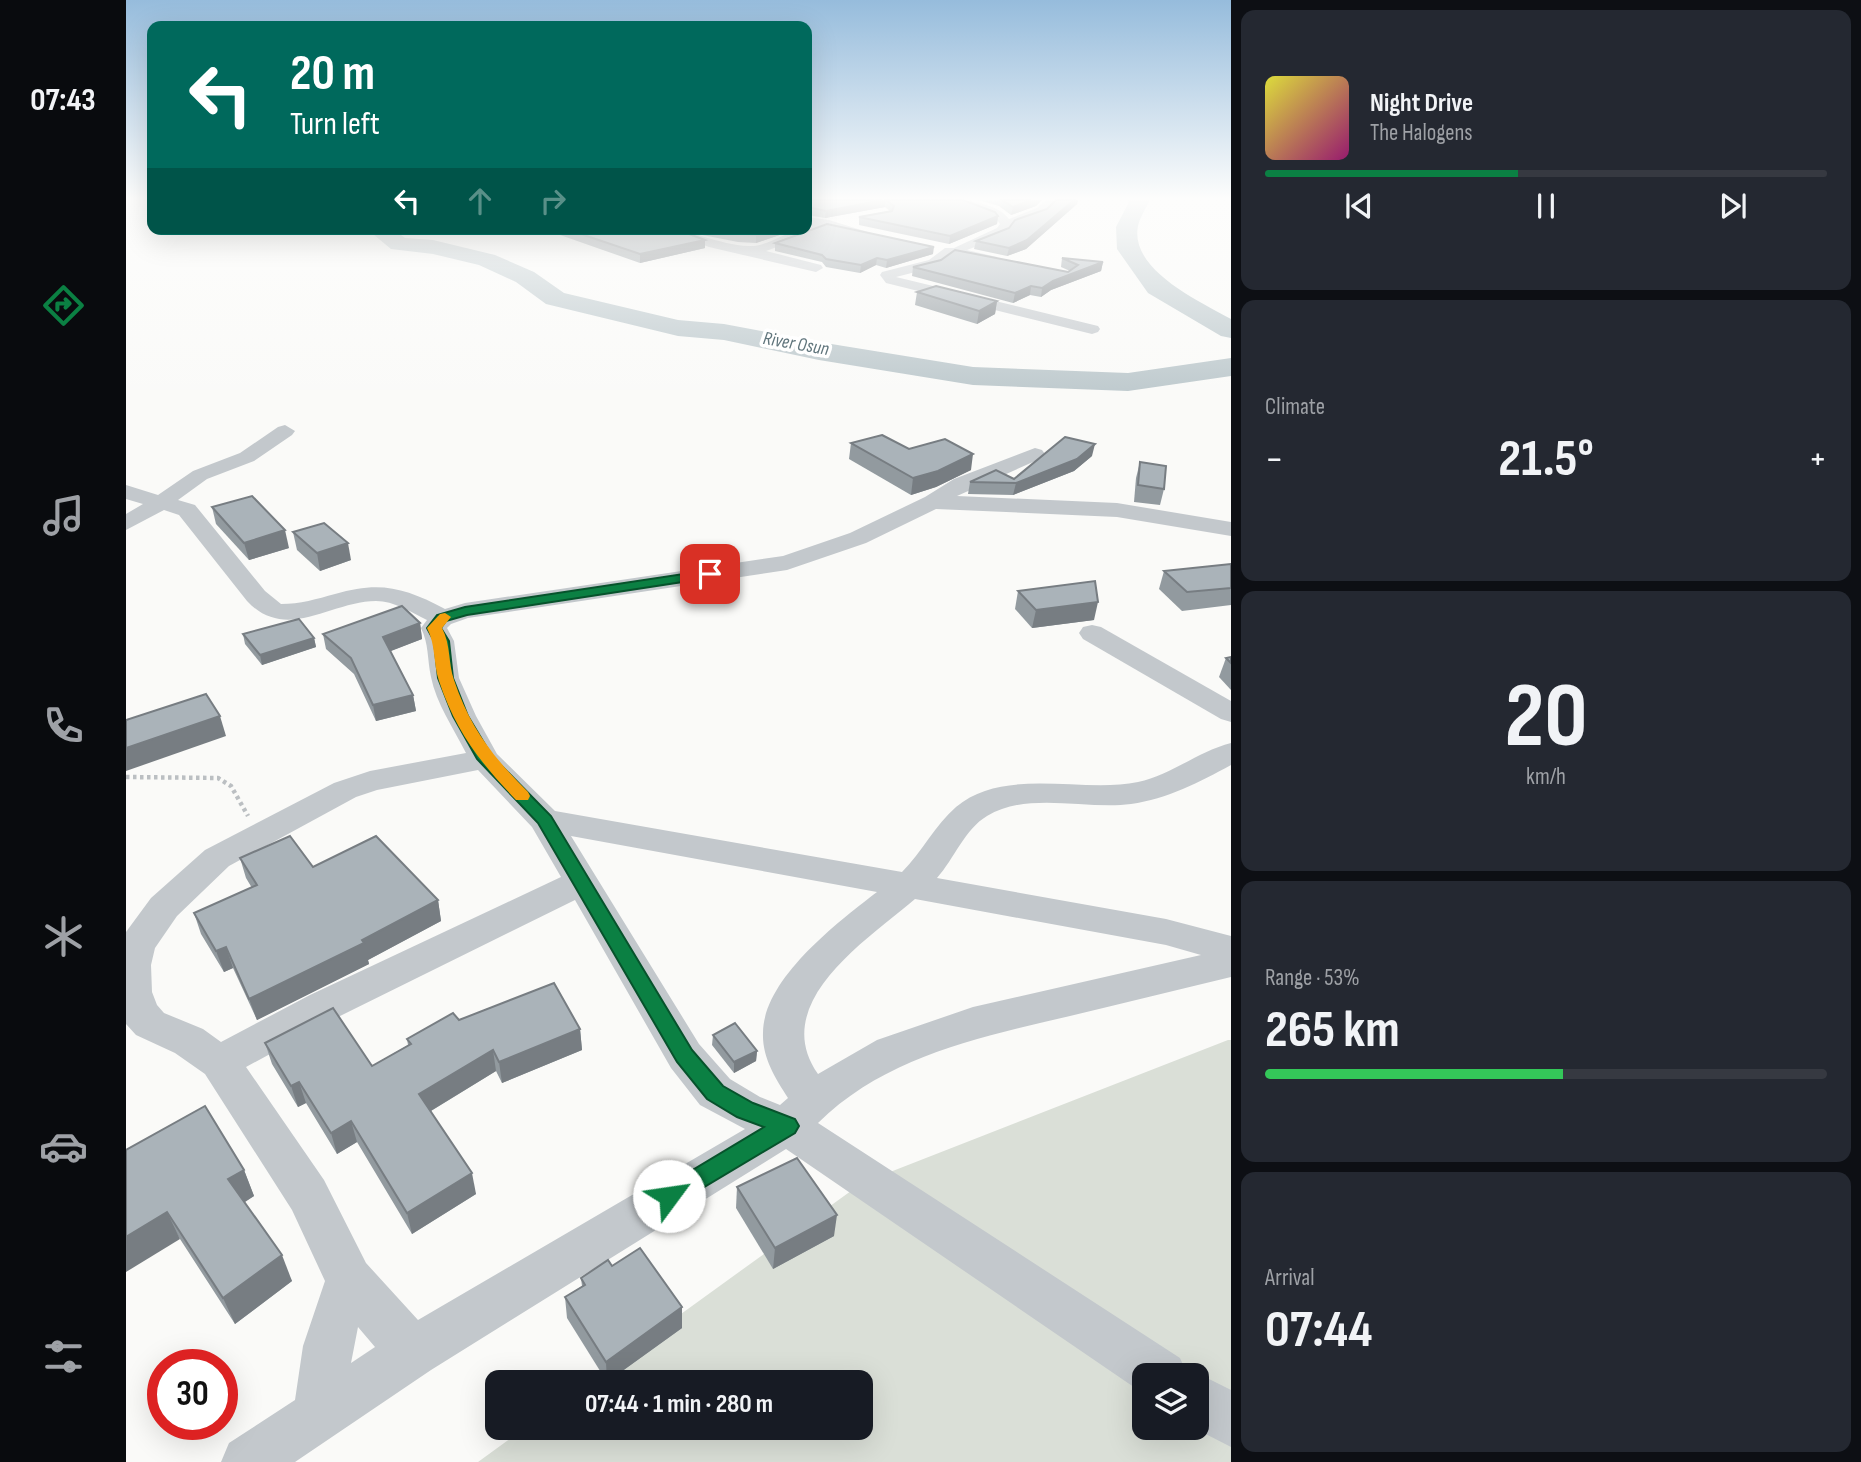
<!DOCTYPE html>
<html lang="en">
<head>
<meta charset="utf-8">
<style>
  :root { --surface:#171b24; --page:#242831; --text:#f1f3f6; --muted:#9ea1a6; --line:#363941; --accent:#0b8043 }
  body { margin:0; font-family:"Sofia Sans Condensed",sans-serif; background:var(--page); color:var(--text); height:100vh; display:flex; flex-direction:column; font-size:26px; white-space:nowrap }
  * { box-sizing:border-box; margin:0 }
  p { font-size:23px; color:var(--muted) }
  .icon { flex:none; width:38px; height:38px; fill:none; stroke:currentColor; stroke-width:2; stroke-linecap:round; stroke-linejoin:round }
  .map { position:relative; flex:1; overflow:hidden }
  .drawer { display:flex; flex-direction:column; gap:10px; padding:10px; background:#0d0f14; width:630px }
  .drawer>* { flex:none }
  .banner { position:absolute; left:21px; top:21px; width:665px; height:214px; border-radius:14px; box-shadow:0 7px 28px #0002; background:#00695c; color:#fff; overflow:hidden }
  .fabs { position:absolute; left:1006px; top:1363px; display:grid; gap:14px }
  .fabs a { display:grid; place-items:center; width:77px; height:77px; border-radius:14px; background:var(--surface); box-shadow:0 7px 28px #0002; font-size:35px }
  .speed { position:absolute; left:21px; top:1349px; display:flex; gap:14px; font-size:35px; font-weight:700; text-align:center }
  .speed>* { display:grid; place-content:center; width:91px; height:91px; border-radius:50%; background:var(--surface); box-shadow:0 7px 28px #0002; line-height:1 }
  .speed .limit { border:10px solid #d22; background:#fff; color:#111 }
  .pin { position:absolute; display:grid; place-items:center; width:60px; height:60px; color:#fff; margin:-30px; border-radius:14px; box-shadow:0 4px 10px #0006 }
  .me { position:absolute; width:77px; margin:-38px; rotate:59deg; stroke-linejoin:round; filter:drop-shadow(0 0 5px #0008) }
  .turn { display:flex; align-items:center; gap:24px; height:147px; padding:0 28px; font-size:32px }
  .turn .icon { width:91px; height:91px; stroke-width:2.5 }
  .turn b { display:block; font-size:49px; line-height:60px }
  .lanes { display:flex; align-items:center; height:66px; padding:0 28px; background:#0003; justify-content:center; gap:35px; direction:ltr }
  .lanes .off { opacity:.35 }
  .big { font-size:52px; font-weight:700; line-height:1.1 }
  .drawer .tile { flex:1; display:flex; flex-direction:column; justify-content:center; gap:10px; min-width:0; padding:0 24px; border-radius:14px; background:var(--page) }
  .drawer .dial { align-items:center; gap:0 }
  .dial b { font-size:91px; line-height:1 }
  .song { display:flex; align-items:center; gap:21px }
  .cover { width:84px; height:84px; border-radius:10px; background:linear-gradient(135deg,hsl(60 70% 55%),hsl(320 70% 35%)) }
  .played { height:7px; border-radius:4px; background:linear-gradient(90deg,var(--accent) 45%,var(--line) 45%) }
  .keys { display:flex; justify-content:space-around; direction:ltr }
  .heat { display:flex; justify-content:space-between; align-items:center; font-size:38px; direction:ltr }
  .charge { height:10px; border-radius:5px; background:linear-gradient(90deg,#34c759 53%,var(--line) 0) }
  .trip { position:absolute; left:359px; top:1370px; width:388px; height:70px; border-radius:14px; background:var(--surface); box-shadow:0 7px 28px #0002; font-weight:700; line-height:70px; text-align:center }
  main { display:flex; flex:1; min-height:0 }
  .dock { display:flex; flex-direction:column; width:126px; justify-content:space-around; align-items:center; background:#090b0e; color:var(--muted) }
  .dock .icon { width:49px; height:49px }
  .dock .active { color:var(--accent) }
  .dock b { font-size:32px; color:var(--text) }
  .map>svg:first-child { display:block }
  .green { fill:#dadfd7; fill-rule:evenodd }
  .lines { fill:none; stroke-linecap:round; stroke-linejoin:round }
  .river { fill:#bbc7cb; fill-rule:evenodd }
  .path { stroke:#bbbfc2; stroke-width:4.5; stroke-dasharray:3.5 3.5; stroke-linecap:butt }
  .minor { fill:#c3c8cc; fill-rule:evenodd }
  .wall { fill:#929a9f }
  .shaded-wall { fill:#777d82 }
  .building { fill:#aab3b9; stroke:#777d82; stroke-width:2 }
  .route { fill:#0b8043; stroke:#07532c; stroke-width:2 }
  .slow { fill:#f59e0b }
  .labels { text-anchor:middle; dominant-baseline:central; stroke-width:7; stroke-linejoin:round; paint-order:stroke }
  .far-water-label { font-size:19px; font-style:italic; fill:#60757c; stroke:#fff }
</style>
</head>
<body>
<main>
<nav class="dock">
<b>07:43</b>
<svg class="icon active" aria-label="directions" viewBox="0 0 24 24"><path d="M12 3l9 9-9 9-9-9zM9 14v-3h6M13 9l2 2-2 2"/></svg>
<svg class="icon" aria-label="music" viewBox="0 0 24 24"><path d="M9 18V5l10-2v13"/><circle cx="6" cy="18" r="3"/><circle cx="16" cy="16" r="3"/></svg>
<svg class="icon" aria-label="phone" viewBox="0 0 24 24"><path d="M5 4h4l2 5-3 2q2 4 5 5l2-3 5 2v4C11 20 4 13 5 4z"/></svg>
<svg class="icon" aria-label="climate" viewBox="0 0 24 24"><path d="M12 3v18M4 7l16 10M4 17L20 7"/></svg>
<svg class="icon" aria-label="car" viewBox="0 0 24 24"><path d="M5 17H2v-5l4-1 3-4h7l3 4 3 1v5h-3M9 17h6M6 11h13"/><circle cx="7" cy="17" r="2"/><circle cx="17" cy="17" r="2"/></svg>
<svg class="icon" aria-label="filters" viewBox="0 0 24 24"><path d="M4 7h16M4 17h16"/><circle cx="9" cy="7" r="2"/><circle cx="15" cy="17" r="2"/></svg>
</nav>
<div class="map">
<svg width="1105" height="1462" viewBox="0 0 1105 1462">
  <rect width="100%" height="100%" fill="#fafaf8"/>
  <path class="green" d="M 1102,1040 L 1105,1040 L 1105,1462 L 352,1462 L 399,1428 L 735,1428 L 735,1382 L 461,1382 L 736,1183 ZM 1018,1376 L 1071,1376 L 1071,1428 L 1018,1428 Z"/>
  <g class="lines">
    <g class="river">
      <path d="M 1004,200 L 1024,200 C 1020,208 1014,217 1012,226 C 1003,270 1075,302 1105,319 L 1105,338 L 1095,336 L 1022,293 L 991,249 L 990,227 Z"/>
      <path d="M 241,229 L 267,229 L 279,238 L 307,240 L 369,255 L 408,272 L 438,293 L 552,320 L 598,324 L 693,342 L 847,367 L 1002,373 L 1105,358 L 1105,376 L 1002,391 L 847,385 L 693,360 L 598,340 L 552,336 L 420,304 L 390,282 L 353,265 L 307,254 L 265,249 Z"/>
    </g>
    <path class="path" d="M 0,777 L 92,778 L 105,786 L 122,816"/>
    <g class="minor">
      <path d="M 822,200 C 841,200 871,203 883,219 L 911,208 L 920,200 L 933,200 C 917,219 897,215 885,227 C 872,239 857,244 841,250 L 871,257 L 871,263 L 827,256 L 813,266 L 770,277 L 972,326 L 974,329 L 972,332 L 966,334 L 760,283 L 754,275 L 756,272 L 803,260 L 819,248 L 828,248 L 871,228 L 874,224 L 869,217 Z"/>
      <path d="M 681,217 L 703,220 L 745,233 L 739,237 L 701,229 L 640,251 L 695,265 L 697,268 L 690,272 L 583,247 L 536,229 C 566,229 592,245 623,246 C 642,247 661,230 681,229 L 686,226 L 681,225 Z"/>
      <path d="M 159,425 L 169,431 L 166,435 L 128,461 L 81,479 L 52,500 L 69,505 L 139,591 L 155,604 C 174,604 191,599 209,594 C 253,581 278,587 319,609 L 339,603 L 657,556 L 724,533 L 799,497 L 828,479 L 909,448 L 916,450 L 919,454 L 916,458 L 831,496 L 991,503 L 1105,522 L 1105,536 L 991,517 L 810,509 L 740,543 L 661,570 L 342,618 L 325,624 L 321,628 L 328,641 L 333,678 L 350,716 L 371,754 L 429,811 L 776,872 C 796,852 809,825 830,807 C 878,766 957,794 1012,782 C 1045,775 1073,751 1105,743 L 1105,765 C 1074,782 1041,799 1005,804 C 960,810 902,791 861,816 C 839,829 828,859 811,878 L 1040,919 L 1105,936 L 1105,977 C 1051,990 998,1003 944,1016 C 855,1037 760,1056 692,1123 L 1054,1358 L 1062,1376 L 1018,1376 L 1018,1394 L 660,1149 L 305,1370 L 169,1462 L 95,1462 L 103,1443 L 169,1400 L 177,1346 L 199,1281 L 166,1210 L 79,1074 L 49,1053 L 10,1035 L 0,1024 L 0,932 L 25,898 L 79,850 L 208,783 L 244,771 L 340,753 C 328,729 310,703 305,677 C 301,659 303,644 295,628 L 301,620 C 285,612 268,601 250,601 C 205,601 160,643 121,601 L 53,515 L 38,510 L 0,530 L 0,514 L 17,504 L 0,499 L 0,485 L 32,495 L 67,471 L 114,453 L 152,427 ZM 352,770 L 406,827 L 435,877 L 184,995 L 95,1042 L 77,1029 L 38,1013 L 31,1005 L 26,992 L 25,965 L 29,948 L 51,916 L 103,866 L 230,797 L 251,790 ZM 445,836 L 751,892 C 712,922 637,979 637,1033 C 636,1057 649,1078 662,1098 L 654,1105 L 634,1097 L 604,1079 L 573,1044 ZM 789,899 L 1040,945 L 1075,955 L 847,1007 L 751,1040 L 692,1074 C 642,1003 741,940 789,899 ZM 449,900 L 545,1068 L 574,1105 L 619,1129 L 292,1320 L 240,1263 L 198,1180 L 120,1067 L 212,1017 ZM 232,1327 L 249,1347 L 225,1363 Z"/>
      <path d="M 966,625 L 975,627 L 1105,701 L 1105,722 L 1095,719 L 957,639 L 953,633 L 957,627 Z"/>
      <path d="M 1071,1373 L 1105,1390 L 1105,1447 L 1068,1428 L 1071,1428 L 1071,1376 L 1065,1376 Z"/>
    </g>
  </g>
  <g class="wall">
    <path d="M 681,200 L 837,200 L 872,216 L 871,224 L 823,244 L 733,225 L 733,217 L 764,211 L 759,207 L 699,218 L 681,215 Z"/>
    <path d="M 849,200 L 916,200 L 910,206 L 885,215 L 873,206 L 856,201 Z"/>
    <path d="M 930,200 L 952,200 L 951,204 L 900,249 L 881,256 L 848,249 L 850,241 L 883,228 L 921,209 Z"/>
    <path d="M 417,229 L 671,229 L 630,243 L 612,242 L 551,230 L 579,248 L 514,263 Z"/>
    <path d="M 649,243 L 807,254 L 760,268 L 750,265 L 734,273 L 700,267 L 696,262 L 649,251 Z"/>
    <path d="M 936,258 L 977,262 L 975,271 L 925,290 L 915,297 L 904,295 L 887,303 L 786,276 L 787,267 L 942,272 L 944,271 L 935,267 Z"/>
    <path d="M 791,292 L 871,301 L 869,314 L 851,324 L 789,305 Z"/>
    <path d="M 725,443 L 783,449 L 845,470 L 810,487 L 785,495 L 723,459 Z"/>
    <path d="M 966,456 L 948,471 L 887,495 L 842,494 L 844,482 L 888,479 Z"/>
    <path d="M 1014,462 L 1038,489 L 1034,505 L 1008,502 L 1010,478 Z"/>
    <path d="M 86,507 L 163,548 L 123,560 L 90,524 Z"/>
    <path d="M 167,532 L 225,560 L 194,571 L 171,550 Z"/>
    <path d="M 1105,564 L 1105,605 L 1056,611 L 1033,589 L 1038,571 Z"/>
    <path d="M 892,591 L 968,620 L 906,628 L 889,609 Z"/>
    <path d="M 294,623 L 296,639 L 264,651 L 287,695 L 290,711 L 250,721 L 228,674 L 200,649 L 197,634 Z"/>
    <path d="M 117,634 L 188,638 L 190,647 L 136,665 L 119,644 Z"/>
    <path d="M 1105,657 L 1105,690 L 1093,677 L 1100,658 Z"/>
    <path d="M 114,858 L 187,867 L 312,900 L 315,921 L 242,960 L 243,964 L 131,1020 L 107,968 L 98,972 L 75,934 L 68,913 L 126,888 L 120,878 Z"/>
    <path d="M 333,1020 L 454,1029 L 456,1050 L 376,1083 L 370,1071 L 305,1111 L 350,1194 L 286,1234 L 231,1142 L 211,1154 L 180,1103 L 172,1107 L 146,1064 L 139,1043 L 246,1066 L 282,1045 L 281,1039 Z"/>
    <path d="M 587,1035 L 631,1051 L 630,1061 L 608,1073 L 586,1045 Z"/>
    <path d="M 0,1150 L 118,1170 L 128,1196 L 118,1202 L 166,1281 L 109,1324 L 54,1239 Z"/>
    <path d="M 611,1187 L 708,1236 L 647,1269 L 610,1208 Z"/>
    <path d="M 486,1266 L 556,1328 L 481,1382 L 441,1318 L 439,1297 L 456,1286 L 455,1278 Z"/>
  </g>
  <g class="shaded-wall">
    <path d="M 759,200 L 759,207 L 699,218 L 700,211 Z"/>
    <path d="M 905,200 L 916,200 L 910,206 L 885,215 L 887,207 Z"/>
    <path d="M 948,200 L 952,200 L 951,204 L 900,249 L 881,256 L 883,248 Z"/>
    <path d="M 872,216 L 871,224 L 823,244 L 824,236 Z"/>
    <path d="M 647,229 L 671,229 L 630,243 L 630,235 Z"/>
    <path d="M 579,240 L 579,248 L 514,263 L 514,254 Z"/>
    <path d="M 808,247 L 807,254 L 760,268 L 761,260 Z"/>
    <path d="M 751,258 L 750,265 L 734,273 L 735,265 Z"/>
    <path d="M 977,262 L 975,271 L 925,290 L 915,297 L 916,288 L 927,281 Z"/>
    <path d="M 905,286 L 904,295 L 887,303 L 889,293 Z"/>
    <path d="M 871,301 L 869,314 L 851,324 L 853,311 Z"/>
    <path d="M 969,444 L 966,456 L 948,471 L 887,495 L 890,483 Z"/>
    <path d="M 847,454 L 845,470 L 810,487 L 785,495 L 787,478 Z"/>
    <path d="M 159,530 L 163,548 L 123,560 L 118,543 Z"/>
    <path d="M 222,543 L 225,560 L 194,571 L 191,553 Z"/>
    <path d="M 972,602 L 968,620 L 906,628 L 910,610 Z"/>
    <path d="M 294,623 L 296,639 L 260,653 L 257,637 Z"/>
    <path d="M 188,638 L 190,647 L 136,665 L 134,655 Z"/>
    <path d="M 287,695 L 290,711 L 250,721 L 247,705 Z"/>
    <path d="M 94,716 L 100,736 L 0,771 L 0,748 Z"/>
    <path d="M 312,900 L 315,921 L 242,960 L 243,964 L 131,1020 L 123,999 Z"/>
    <path d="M 100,947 L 107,968 L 98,972 L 90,951 Z"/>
    <path d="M 454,1029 L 456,1050 L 376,1083 L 373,1062 Z"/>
    <path d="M 367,1050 L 370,1071 L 298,1115 L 293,1094 Z"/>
    <path d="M 631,1051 L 630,1061 L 608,1073 L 608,1062 Z"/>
    <path d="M 173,1082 L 180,1103 L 172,1107 L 165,1086 Z"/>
    <path d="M 225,1121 L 231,1142 L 211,1154 L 205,1133 Z"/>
    <path d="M 118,1170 L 128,1196 L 113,1206 L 102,1179 Z"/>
    <path d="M 346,1173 L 350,1194 L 286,1234 L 281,1213 Z"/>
    <path d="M 41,1212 L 54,1239 L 0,1272 L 0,1237 Z"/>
    <path d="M 711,1215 L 708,1236 L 647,1269 L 649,1248 Z"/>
    <path d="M 156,1255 L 166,1281 L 109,1324 L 97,1298 Z"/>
    <path d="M 556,1307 L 556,1328 L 481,1382 L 480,1362 Z"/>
  </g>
  <g class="building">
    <path d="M 681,200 L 757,200 L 700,211 L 681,207 Z"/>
    <path d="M 760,200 L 837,200 L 869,212 L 872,216 L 824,236 L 733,217 L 766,211 L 768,206 Z"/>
    <path d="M 876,200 L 905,200 L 887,207 Z"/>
    <path d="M 930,200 L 948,200 L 901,240 L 883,248 L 850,241 L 883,228 L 889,220 L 921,209 Z"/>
    <path d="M 701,224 L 808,247 L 761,260 L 751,258 L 735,265 L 700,259 L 696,255 L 649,243 Z"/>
    <path d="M 440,229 L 550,229 L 579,240 L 514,254 Z"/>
    <path d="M 588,229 L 647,229 L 630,235 L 612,234 Z"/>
    <path d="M 829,250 L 942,272 L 952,265 L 936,258 L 977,262 L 927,281 L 916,288 L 905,286 L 889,293 L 787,267 L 815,260 Z"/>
    <path d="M 810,286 L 871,301 L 853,311 L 791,292 Z"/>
    <path d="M 756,435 L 783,449 L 819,439 L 847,454 L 812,471 L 787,478 L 725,443 Z"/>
    <path d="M 939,437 L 969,444 L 951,459 L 890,483 L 844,482 L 870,470 L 888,479 Z"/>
    <path d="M 1014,462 L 1040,466 L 1038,489 L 1012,485 Z"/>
    <path d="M 126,496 L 159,530 L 118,543 L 86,507 Z"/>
    <path d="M 198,523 L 222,543 L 191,553 L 167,532 Z"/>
    <path d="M 1105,564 L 1105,588 L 1061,592 L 1038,571 Z"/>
    <path d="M 969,581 L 972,602 L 910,610 L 892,591 Z"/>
    <path d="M 276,606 L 294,623 L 257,637 L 287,695 L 247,705 L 225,658 L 197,634 Z"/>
    <path d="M 173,619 L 188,638 L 134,655 L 117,634 Z"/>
    <path d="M 1105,657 L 1105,663 L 1100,658 Z"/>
    <path d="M 80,694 L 94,716 L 0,748 L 0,720 Z"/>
    <path d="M 164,836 L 187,867 L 250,836 L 312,900 L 236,940 L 238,943 L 123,999 L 100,947 L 90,951 L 68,913 L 131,885 L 114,858 Z"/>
    <path d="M 428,983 L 454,1029 L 373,1062 L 367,1050 L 293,1094 L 346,1173 L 281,1213 L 225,1121 L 205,1133 L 173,1082 L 165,1086 L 139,1043 L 207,1008 L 246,1066 L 285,1044 L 281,1039 L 327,1013 L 333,1020 Z"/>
    <path d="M 609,1023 L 631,1051 L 608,1062 L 587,1035 Z"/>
    <path d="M 79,1106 L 118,1170 L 102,1179 L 156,1255 L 97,1298 L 41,1212 L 0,1237 L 0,1150 Z"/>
    <path d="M 671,1158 L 711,1215 L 649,1248 L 611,1187 Z"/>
    <path d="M 514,1248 L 556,1307 L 480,1362 L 439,1297 L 459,1285 L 455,1278 L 482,1260 L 486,1266 Z"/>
  </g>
  <linearGradient id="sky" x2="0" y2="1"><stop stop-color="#96bcdc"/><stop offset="0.49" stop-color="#fdfdfc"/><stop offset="1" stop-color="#fdfdfc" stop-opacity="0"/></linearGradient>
  <rect width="1105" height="405" fill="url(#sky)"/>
  <path class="route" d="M 584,570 L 591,574 L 589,577 L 341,615 L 320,621 L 315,628 L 323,641 L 327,678 L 342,716 L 366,756 L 425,816 L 566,1050 L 597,1086 L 627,1103 L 669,1119 L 673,1126 L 669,1133 L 543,1208 L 535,1204 L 531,1196 L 535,1189 L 638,1127 L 611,1117 L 581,1099 L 551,1062 L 412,823 L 351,759 L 327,716 L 312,678 L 308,641 L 301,628 L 311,615 L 339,607 Z"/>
  <path class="slow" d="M 319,613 L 325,617 L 316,628 C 325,645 322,663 328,680 C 344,728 368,758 402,792 L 404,796 L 402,800 L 390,800 C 354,762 330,732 313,681 C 307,663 310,645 301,628 L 314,614 Z"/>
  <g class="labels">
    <g class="far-water-label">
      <text transform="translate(670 344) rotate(10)">River Osun</text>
    </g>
  </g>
</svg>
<div class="fabs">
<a><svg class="icon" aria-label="layers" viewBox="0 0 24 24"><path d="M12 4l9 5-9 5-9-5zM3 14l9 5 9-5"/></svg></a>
</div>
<div class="speed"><div class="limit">30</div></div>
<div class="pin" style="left:584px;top:574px;background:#d93025"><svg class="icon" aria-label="arrive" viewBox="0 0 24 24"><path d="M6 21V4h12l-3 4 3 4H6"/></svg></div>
<svg class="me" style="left:543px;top:1196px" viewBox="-20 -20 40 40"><circle r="19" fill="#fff"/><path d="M0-13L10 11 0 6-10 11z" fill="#0b8043"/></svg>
<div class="trip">07:44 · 1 min · 280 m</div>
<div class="banner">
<div class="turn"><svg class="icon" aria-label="left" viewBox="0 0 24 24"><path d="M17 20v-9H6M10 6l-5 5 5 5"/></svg><div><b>20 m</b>Turn left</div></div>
<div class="lanes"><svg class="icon" aria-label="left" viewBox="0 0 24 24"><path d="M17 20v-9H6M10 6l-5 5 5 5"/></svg><svg class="icon off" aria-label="ahead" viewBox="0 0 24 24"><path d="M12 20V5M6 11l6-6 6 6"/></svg><svg class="icon off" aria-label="right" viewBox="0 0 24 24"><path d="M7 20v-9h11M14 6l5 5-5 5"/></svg></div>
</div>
</div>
<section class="drawer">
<div class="tile">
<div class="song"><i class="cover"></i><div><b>Night Drive</b><p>The Halogens</p></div></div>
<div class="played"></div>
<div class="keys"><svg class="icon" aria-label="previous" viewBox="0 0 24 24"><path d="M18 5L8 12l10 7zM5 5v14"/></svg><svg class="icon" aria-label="pause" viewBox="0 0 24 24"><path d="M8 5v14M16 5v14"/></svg><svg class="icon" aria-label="next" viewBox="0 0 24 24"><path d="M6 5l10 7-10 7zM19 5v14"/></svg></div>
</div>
<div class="tile"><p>Climate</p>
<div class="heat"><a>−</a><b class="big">21.5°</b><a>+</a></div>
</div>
<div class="tile dial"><b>20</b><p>km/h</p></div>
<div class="tile"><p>Range · 53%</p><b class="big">265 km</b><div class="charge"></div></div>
<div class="tile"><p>Arrival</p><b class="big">07:44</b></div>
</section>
</main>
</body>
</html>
